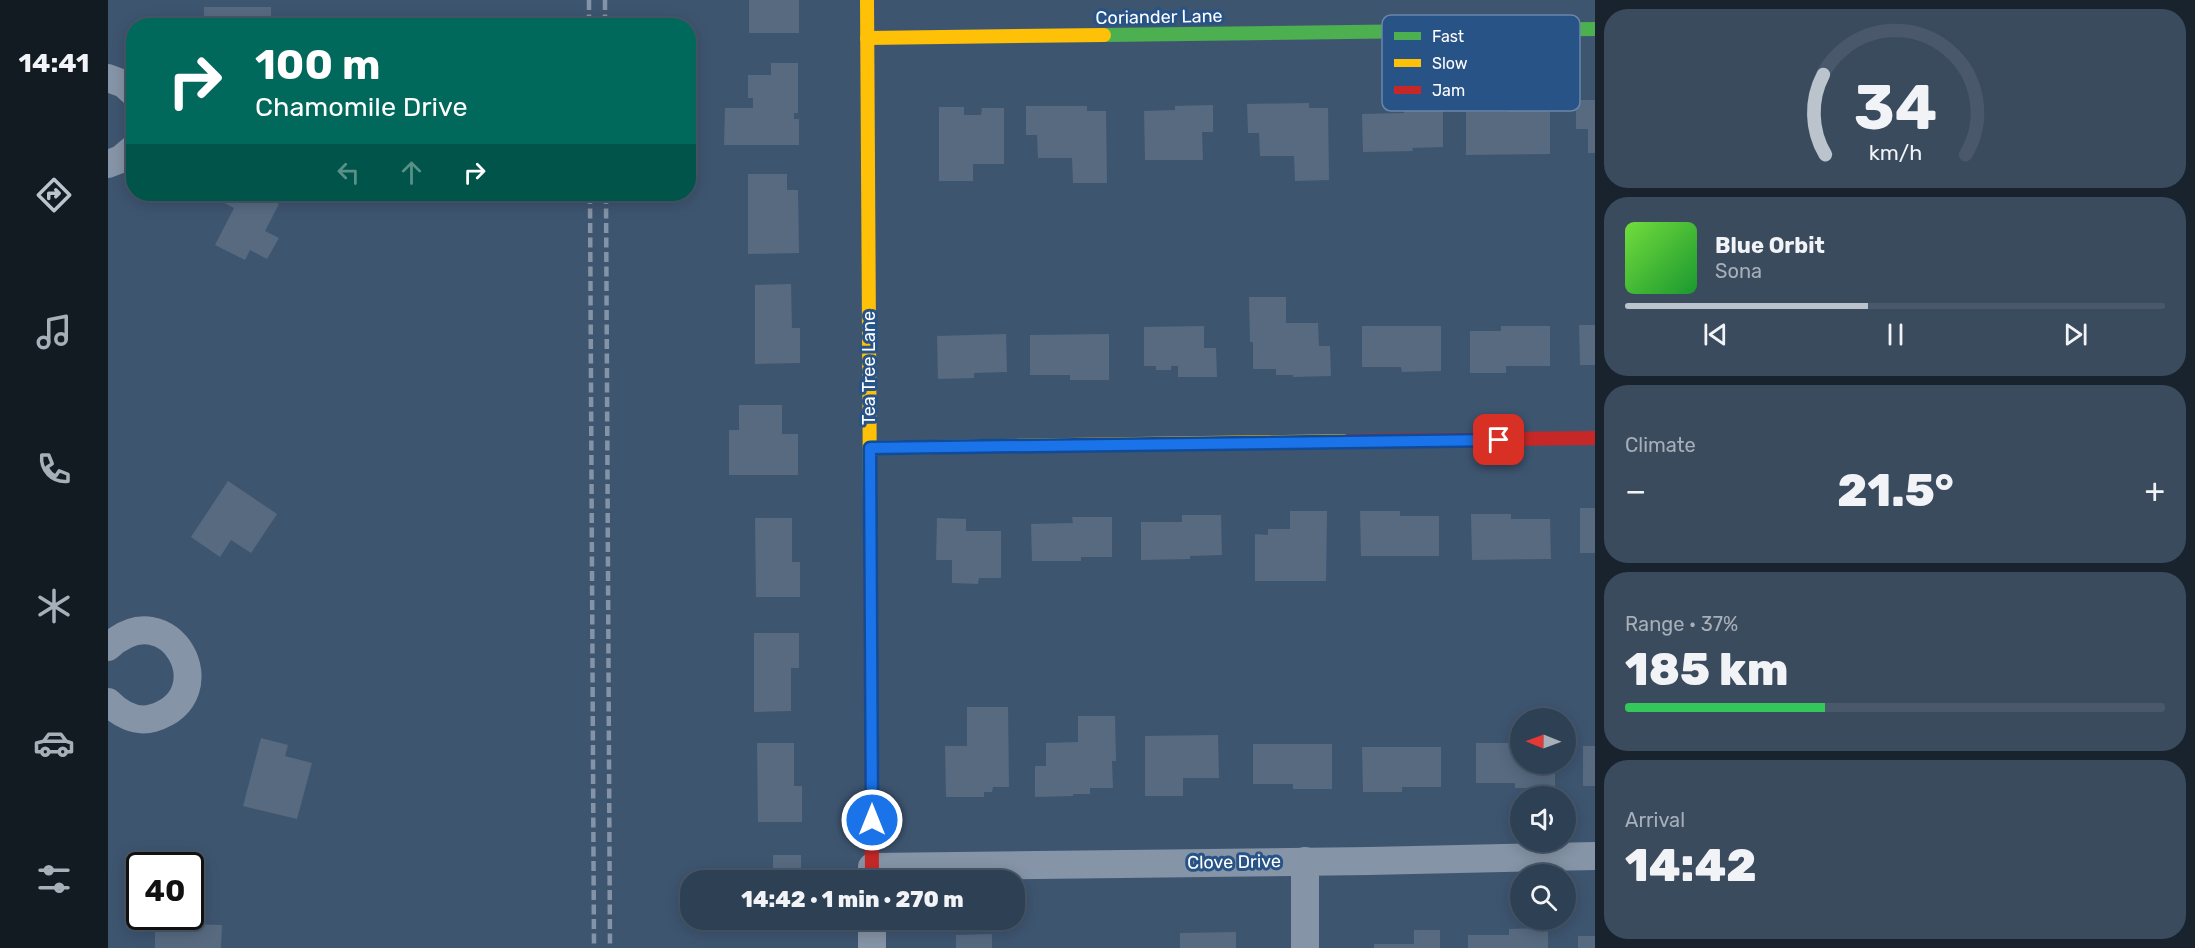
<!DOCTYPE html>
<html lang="en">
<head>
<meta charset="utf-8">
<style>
  :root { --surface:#2e4054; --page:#3a4b5e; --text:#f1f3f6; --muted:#a7afb8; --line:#49596b; --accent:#bbc4cd }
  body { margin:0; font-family:Rubik,sans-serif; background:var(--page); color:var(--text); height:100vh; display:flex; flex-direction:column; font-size:22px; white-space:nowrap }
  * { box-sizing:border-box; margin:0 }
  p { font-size:20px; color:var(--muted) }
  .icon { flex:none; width:33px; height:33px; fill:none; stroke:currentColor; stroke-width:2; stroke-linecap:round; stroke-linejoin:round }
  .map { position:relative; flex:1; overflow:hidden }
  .details { display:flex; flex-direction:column; gap:9px; padding:9px; background:#19232e; width:600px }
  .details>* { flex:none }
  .hud { position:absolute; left:18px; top:18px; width:570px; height:183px; border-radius:24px; box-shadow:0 3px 15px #0003,0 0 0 2px var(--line); background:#00695c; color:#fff; overflow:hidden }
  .needle { width:39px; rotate:271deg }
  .fabs { position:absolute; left:1402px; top:708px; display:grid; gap:12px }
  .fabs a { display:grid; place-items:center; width:66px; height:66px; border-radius:50%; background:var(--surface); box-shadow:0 3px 15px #0003,0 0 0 2px var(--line); font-size:30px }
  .speed { position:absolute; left:18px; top:852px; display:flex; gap:12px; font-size:30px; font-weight:700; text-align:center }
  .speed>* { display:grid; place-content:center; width:78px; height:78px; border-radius:50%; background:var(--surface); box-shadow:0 3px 15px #0003,0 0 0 2px var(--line); line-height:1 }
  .speed .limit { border:3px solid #111; border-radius:9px; background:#fff; color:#111 }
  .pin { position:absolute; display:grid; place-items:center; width:51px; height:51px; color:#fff; margin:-26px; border-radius:12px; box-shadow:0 3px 9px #0006 }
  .me { position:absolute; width:66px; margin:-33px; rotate:0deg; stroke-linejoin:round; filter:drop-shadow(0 0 4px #0008) }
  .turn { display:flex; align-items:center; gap:21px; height:126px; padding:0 30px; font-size:27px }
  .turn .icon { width:78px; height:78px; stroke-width:2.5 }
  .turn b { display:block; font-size:42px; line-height:51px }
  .lanes { display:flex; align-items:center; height:57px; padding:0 30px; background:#0003; justify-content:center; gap:30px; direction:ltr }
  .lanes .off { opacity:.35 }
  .big { font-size:45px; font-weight:800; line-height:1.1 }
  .details .widget { flex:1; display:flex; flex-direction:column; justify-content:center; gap:9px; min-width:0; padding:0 21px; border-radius:24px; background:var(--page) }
  .details .dial { align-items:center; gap:0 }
  .dial svg { height:156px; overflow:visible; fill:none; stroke:var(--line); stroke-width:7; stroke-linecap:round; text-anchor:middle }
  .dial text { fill:var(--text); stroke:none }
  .song { display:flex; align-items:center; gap:18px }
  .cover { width:72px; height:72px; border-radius:9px; background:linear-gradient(135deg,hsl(100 70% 55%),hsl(130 70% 35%)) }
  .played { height:6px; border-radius:3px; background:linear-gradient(90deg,var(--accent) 45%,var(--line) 45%) }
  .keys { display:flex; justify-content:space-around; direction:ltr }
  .heat { display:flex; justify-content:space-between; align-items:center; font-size:33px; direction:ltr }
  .charge { height:9px; border-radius:4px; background:linear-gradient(90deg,#34c759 37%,var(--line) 0) }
  .trip { position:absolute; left:572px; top:870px; width:345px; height:60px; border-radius:24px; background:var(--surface); box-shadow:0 3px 15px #0003,0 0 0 2px var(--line); font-weight:800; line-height:60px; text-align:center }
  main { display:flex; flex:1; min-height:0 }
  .menu { display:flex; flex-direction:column; width:108px; justify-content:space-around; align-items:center; background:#121a22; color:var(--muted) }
  .menu .icon { width:42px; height:42px }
  .menu .on { color:var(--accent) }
  .menu b { font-size:27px; color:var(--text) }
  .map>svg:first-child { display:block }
  .building { fill:#576a80 }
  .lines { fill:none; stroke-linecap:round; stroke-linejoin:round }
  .street { stroke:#8594a6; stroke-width:28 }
  .fast { stroke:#4caf50; stroke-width:14 }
  .slow { stroke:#ffc107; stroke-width:14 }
  .jam { stroke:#c62828; stroke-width:14 }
  .rail { stroke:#8493a5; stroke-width:4.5; stroke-dasharray:10 4.5; stroke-linecap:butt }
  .route-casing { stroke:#114b97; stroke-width:15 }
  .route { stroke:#1a73e8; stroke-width:10 }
  .labels { text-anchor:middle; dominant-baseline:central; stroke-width:6; stroke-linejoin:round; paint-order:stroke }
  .street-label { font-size:18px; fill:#fff; stroke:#285386 }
  .key { fill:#285386; stroke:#6887aa; stroke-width:1.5 }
  .key-label { font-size:16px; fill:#fff }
</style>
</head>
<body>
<main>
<nav class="menu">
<b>14:41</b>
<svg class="icon on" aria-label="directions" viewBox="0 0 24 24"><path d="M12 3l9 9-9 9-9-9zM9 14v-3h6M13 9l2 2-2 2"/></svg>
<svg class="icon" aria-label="music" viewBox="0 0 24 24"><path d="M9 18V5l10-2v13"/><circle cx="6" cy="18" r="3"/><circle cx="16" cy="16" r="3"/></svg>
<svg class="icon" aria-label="phone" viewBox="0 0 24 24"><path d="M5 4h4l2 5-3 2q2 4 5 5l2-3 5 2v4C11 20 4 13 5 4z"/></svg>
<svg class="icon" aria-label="climate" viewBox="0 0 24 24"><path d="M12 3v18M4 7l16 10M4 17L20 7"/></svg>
<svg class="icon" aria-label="car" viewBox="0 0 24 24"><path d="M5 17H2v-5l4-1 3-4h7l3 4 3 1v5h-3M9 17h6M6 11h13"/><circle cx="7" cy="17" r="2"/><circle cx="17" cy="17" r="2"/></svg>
<svg class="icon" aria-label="filters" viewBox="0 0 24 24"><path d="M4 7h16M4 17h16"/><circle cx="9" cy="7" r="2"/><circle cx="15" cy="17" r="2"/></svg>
</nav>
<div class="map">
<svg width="1487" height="948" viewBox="0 0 1487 948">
  <rect width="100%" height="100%" fill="#3e5570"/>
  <g class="building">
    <rect x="641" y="0" width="50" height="33"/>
    <rect x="96" y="7" width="67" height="19"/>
    <path d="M 663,63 L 690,63 L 690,113 L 686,113 L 686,119 L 691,119 L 691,145 L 616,145 L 617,108 L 645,108 L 645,98 L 640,98 L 640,75 L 663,75 Z"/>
    <path d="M 1468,100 L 1487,100 L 1487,153 L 1480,153 L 1480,129 L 1468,129 Z"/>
    <path d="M 1201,103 L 1201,108 L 1220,108 L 1221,180 L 1187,181 L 1186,156 L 1152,156 L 1151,133 L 1140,133 L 1139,104 Z"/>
    <path d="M 1442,103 L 1442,154 L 1358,155 L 1358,112 L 1400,112 L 1400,104 Z"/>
    <path d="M 1105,105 L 1105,132 L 1094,132 L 1095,160 L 1037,160 L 1036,111 L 1067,110 L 1067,106 Z"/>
    <path d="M 918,106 L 979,106 L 979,111 L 998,111 L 999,183 L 965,183 L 964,158 L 930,158 L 929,135 L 918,135 Z"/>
    <path d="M 831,107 L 856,107 L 856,115 L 873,115 L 874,108 L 896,108 L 896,164 L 865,164 L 865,181 L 831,181 Z"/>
    <path d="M 1296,107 L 1335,107 L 1335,147 L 1304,148 L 1305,151 L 1255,152 L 1254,114 L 1296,113 Z"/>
    <path d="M 640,174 L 679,174 L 679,190 L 690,190 L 691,253 L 640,254 Z"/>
    <path d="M 107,194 L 151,194 L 171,204 L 157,231 L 171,238 L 159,259 L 142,250 L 137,260 L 107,245 L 126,208 L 105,197 Z"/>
    <path d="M 683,284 L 684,328 L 692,328 L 692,363 L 647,364 L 647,285 Z"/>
    <path d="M 1141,297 L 1178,297 L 1178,323 L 1210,323 L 1211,346 L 1222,346 L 1223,376 L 1185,377 L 1185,375 L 1168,375 L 1168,369 L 1145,369 L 1145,342 L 1142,342 Z"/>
    <path d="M 1471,325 L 1487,325 L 1487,365 L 1472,365 Z"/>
    <path d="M 1096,326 L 1096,348 L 1108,348 L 1109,377 L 1070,377 L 1070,366 L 1063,366 L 1063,370 L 1048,370 L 1048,366 L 1036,366 L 1036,327 Z"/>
    <path d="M 1254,326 L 1333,326 L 1333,371 L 1294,372 L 1293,367 L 1254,367 Z"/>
    <path d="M 1393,326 L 1442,326 L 1442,366 L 1398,366 L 1398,373 L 1362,373 L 1362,331 L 1393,331 Z"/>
    <path d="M 898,334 L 899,372 L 866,373 L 866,378 L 830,379 L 829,336 Z"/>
    <path d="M 1001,334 L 1001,380 L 962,380 L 962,375 L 922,375 L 922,335 Z"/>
    <path d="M 631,405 L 674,405 L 674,434 L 690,434 L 690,475 L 621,475 L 621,430 L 631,430 Z"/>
    <path d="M 120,481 L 169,514 L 143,553 L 123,540 L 112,557 L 83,537 Z"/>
    <rect x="1472" y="508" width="15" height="45"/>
    <path d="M 1182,511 L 1219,511 L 1218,581 L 1147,581 L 1147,534 L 1160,535 L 1160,529 L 1182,529 Z"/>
    <path d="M 1252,511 L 1292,511 L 1292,516 L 1331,516 L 1331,556 L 1253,556 Z"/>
    <path d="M 1363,514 L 1403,514 L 1403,519 L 1442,519 L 1443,559 L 1364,560 Z"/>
    <path d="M 1074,515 L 1113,515 L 1114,555 L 1082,556 L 1082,559 L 1033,560 L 1033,522 L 1074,522 Z"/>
    <path d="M 964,517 L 1004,517 L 1004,557 L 973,557 L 973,561 L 924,561 L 923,524 L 965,523 Z"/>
    <path d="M 647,518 L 684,518 L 684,562 L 692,562 L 692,597 L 648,597 Z"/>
    <path d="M 829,518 L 858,519 L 858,531 L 893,531 L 893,578 L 871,578 L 870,584 L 844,583 L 844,560 L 828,560 Z"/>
    <path d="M 646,633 L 691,633 L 691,668 L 683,668 L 683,711 L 646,712 Z"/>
    <path d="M 859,707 L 900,707 L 901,787 L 885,787 L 884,792 L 876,792 L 876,797 L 838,797 L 837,746 L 859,746 Z"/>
    <path d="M 970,716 L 1007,716 L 1008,761 L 1004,761 L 1005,788 L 982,788 L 982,794 L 965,794 L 965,796 L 927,797 L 927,766 L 938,766 L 938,743 L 970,742 Z"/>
    <path d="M 1110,735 L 1111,778 L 1075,778 L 1075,796 L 1037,796 L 1037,736 Z"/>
    <path d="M 153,738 L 180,745 L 177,756 L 204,763 L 189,819 L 135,806 Z"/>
    <path d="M 649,743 L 686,743 L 686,786 L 694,786 L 694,822 L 650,822 Z"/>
    <path d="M 1368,743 L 1413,743 L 1413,764 L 1447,764 L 1447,788 L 1407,788 L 1407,783 L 1368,783 Z"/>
    <path d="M 1145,744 L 1224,744 L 1224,789 L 1185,789 L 1185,784 L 1145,784 Z"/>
    <rect x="1475" y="746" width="12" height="40"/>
    <path d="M 1254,747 L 1333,747 L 1333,787 L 1294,787 L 1294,792 L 1255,792 Z"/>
    <rect x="665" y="855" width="28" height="25"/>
    <rect x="643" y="920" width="50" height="8"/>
    <path d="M 47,923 L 114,925 L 113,948 L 47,948 Z"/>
    <path d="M 1440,928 L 1440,948 L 1360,948 L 1360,935 L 1401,935 L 1401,929 Z"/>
    <path d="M 1306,930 L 1332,930 L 1332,948 L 1266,948 L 1266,944 L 1306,944 Z"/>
    <path d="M 1128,932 L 1128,948 L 1072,948 L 1072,933 Z"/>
    <path d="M 884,934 L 884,948 L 848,948 L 848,935 Z"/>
    <rect x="1470" y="936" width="17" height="12"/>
  </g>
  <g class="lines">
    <g class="street">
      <path d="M 0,78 L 16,84 L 26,93"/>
      <path d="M 0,164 L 13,159 L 26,148"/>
      <path d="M 0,647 C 62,590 118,696 45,718 C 28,723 12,714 0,702"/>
      <path d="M 1197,861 L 1197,948"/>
      <path d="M 764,867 L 1261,861 L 1487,856"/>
      <path d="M 764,920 L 764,948"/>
    </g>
    <path class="fast" d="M 996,35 L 1487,29"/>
    <g class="slow">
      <path d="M 759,0 L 762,500"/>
      <path d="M 759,38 L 996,35"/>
      <path d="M 762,448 L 1240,441"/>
    </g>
    <g class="jam">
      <path d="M 1240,441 L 1487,438"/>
      <path d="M 762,500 L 764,880"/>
    </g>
    <g class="rail">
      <path d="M 481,0 L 481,26"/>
      <path d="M 497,0 L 497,26"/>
      <path d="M 482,194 L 486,948"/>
      <path d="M 498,194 L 502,948"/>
    </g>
  </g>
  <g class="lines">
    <g class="route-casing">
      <path id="route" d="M 764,820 L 762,448 L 1391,440"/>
    </g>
    <use href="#route" class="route"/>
  </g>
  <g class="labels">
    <g class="street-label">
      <text transform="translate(1051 17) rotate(-1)">Coriander Lane</text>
      <text transform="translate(761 368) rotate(-90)">Tea Tree Lane</text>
      <text transform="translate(1126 862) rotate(-1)">Clove Drive</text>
    </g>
  </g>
  <rect x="1274" y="15" width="198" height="96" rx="9" class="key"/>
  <rect x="1286" y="32" width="27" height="8" fill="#4caf50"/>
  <rect x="1286" y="59" width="27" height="8" fill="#ffc107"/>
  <rect x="1286" y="86" width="27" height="8" fill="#c62828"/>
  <g class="key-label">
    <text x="1324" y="42">Fast</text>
    <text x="1324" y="69">Slow</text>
    <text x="1324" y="96">Jam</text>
  </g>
</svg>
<div class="fabs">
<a><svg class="needle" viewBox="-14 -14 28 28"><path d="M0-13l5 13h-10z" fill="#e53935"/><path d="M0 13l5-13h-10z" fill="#a7afb8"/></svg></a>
<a><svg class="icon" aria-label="sound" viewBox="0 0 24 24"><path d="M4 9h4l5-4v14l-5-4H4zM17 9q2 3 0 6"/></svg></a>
<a><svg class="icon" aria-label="search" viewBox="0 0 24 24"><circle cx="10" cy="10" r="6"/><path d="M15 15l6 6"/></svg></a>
</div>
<div class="speed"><div class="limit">40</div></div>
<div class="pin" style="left:1391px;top:440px;background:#d93025"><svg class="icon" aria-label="arrive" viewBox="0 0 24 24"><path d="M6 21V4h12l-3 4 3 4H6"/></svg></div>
<svg class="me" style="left:764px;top:820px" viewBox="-20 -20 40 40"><circle r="17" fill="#1a73e8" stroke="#fff" stroke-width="3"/><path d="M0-11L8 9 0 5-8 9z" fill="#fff"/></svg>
<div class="trip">14:42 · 1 min · 270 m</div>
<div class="hud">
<div class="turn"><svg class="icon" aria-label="right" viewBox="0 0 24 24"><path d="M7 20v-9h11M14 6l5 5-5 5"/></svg><div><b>100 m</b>Chamomile Drive</div></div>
<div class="lanes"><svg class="icon off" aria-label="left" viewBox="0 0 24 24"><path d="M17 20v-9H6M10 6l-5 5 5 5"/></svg><svg class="icon off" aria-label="ahead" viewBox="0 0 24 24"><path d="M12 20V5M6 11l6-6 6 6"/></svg><svg class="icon" aria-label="right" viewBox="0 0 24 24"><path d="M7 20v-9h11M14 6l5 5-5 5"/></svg></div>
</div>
</div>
<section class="details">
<div class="widget dial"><svg viewBox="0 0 100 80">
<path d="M14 69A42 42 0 1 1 86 69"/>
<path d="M14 69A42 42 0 0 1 13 28" stroke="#bbc4cd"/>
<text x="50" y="56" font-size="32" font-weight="700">34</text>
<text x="50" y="72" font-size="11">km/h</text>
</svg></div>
<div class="widget">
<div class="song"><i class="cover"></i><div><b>Blue Orbit</b><p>Sona</p></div></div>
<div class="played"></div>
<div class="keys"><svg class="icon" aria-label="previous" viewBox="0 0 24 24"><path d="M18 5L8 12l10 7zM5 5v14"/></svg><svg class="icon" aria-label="pause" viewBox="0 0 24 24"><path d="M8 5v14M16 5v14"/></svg><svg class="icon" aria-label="next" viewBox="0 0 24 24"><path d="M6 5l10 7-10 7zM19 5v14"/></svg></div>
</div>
<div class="widget"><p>Climate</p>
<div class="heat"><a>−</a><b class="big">21.5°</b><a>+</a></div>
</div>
<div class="widget"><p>Range · 37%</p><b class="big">185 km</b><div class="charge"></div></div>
<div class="widget"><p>Arrival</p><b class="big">14:42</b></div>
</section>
</main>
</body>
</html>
